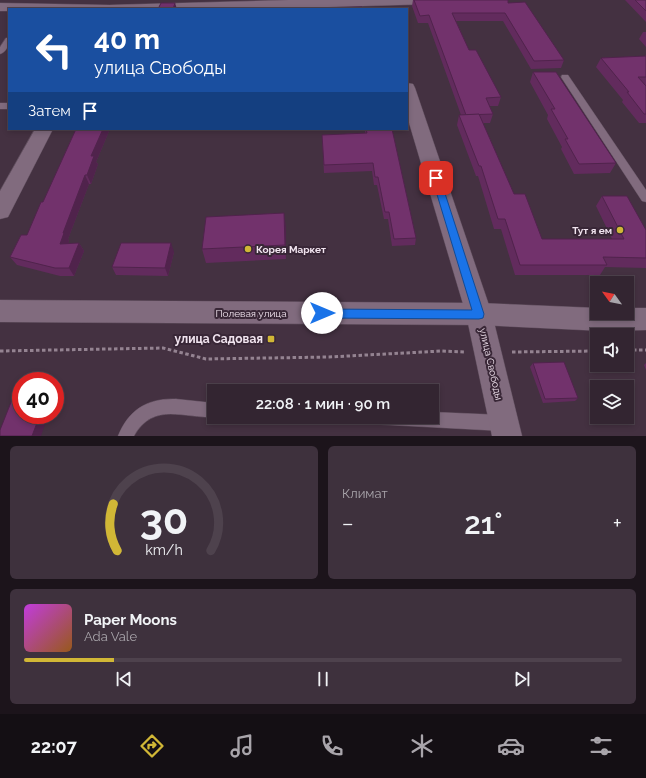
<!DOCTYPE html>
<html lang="ru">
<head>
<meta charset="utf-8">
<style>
  :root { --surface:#332531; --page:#3e313d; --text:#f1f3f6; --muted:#a9a5ab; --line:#4e424d; --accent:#d1b736 }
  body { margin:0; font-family:Raleway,sans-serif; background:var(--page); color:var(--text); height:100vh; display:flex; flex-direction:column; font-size:15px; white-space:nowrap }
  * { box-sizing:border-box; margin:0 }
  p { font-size:13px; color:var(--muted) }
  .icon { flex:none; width:22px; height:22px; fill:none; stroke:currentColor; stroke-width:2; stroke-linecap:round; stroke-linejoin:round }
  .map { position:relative; height:436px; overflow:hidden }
  .sheet { display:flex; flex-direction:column; gap:10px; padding:10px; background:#1c141b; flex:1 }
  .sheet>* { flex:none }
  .top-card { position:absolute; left:8px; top:8px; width:400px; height:122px; border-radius:0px; box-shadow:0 2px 6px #0003,0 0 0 1px var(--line); background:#1a4fa0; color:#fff; overflow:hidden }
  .needle { width:26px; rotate:303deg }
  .fabs { position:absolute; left:590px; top:276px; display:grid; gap:8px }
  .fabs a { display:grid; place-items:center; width:44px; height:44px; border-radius:0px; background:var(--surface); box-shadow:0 2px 6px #0003,0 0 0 1px var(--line); font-size:20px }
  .speed { position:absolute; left:12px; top:372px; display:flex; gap:8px; font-size:20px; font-weight:700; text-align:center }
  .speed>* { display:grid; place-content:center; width:52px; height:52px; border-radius:50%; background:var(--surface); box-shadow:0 2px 6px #0003,0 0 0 1px var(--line); line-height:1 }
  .speed .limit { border:6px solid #d22; background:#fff; color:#111 }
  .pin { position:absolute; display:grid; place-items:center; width:34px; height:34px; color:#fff; margin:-17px; border-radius:8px; box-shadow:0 2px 6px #0006 }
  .me { position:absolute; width:44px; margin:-22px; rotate:90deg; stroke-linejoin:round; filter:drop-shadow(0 0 3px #0008) }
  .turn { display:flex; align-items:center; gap:14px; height:84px; padding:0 20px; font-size:18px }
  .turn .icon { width:52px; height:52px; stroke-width:2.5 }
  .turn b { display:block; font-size:28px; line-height:34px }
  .then { display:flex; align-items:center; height:38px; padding:0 20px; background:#0003; gap:8px; font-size:15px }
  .big { font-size:30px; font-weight:600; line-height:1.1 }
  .sheet .card { flex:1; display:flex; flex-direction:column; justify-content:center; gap:6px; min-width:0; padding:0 14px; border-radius:6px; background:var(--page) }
  .sheet .dial { align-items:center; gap:0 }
  .dial svg { height:104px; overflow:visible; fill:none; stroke:var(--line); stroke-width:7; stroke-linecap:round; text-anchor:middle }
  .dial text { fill:var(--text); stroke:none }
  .song { display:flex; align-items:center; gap:12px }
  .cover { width:48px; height:48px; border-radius:6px; background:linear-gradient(135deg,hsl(290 70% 55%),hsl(30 70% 35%)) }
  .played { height:4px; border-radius:2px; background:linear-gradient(90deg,var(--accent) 15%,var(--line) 15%) }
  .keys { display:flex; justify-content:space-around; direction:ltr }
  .heat { display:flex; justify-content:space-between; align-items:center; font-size:22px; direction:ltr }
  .sheet .tiles { flex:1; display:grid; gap:10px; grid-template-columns:1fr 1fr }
  .card:last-child { grid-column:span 2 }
  .trip { position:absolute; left:207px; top:384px; width:232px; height:40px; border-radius:0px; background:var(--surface); box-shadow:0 2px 6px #0003,0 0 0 1px var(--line); font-weight:600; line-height:40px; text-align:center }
  .dock { display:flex; height:64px; justify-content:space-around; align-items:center; background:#140f14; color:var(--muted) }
  .dock .icon { width:28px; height:28px }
  .dock .current { color:var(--accent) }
  .dock b { font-size:18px; color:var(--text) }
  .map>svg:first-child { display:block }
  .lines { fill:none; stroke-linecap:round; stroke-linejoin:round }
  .service-casing { stroke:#5e4d5c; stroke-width:1 }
  .minor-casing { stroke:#5e4d5c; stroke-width:1 }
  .tertiary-casing { stroke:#5e4d5c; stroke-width:1 }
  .path { stroke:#948391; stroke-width:3; stroke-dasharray:3.5 2.5; stroke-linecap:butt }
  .service { fill:#816b7e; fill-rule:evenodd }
  .minor { fill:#816b7e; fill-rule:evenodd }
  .tertiary { fill:#816b7e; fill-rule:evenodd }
  .wall { fill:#622b5d }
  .shaded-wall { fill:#50234c }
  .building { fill:#72326c; stroke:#50234c }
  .route { fill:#1a73e8; stroke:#114b97 }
  .poi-dot { fill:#d1b736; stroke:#392737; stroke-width:1.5 }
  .labels { text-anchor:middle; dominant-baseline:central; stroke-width:4; stroke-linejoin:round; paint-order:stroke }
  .poi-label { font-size:10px; font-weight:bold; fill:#f1e4ef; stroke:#392737; text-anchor:end }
  .street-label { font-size:10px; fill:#f1e4ef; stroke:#392737 }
  .near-poi-label { font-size:12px; font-weight:bold; fill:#f1e4ef; stroke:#392737; text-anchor:end }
</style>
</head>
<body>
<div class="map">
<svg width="646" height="436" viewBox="0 0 646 436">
  <rect width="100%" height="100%" fill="#443141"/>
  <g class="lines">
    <g class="service-casing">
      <g id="service">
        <path d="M 6,38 L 9,38 C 9,44 7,52 0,54 L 0,47 Z"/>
        <path d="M 562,75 L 568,75 L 646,190 L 646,202 L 642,201 L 561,77 Z"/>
        <rect x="0" y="103" width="9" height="6"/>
        <path d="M 176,399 L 214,403 L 215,417 C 184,419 154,401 134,436 L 118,436 C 129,409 148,398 176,399 Z"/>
        <path d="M 432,412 L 503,415 L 508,418 L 511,423 L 508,428 L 503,431 L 371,424 L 366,422 L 364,417 L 432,417 Z"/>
      </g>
    </g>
    <g class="minor-casing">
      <g id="minor">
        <path d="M 288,0 L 442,0 L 440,3 L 435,4 L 257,9 L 9,9 L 9,11 L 0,11 L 0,3 L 109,5 Z"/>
        <path d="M 407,83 L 413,84 L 415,88 L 492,314 L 522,436 L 492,436 L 466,314 L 407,116 Z"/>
        <path d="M 35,129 L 53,129 L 8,217 L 0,219 L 0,191 Z"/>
      </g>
    </g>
    <g class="tertiary-casing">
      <path id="tertiary" d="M 0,300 L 479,303 L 597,308 L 597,313 L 627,313 L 627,308 L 646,308 L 646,330 L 604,331 L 479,325 L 0,322 Z"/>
    </g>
    <g class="path">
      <path d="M 627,350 L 646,350"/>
      <path d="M 0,351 L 163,348 L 206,359 L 329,357 L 442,351 L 465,352"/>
      <path d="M 512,352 L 597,351"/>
    </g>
    <use href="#service" class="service"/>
    <use href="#minor" class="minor"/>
    <use href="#tertiary" class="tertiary"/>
  </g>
  <g class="wall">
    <path d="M 413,0 L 508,0 L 508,3 L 564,60 L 561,68 L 531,69 L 503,21 L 456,21 L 469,50 L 501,97 L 498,106 L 489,106 L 493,114 L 490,123 L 483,123 L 514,194 L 542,239 L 612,239 L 596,206 L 602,196 L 646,230 L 646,268 L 605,267 L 600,275 L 515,275 L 501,229 L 494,229 L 478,176 L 476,176 L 457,125 L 459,115 L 461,115 L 428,23 L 418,23 L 412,6 Z"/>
    <path d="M 625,0 L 646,0 L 646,22 Z"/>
    <path d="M 643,32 L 646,32 L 646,47 L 639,39 Z"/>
    <path d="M 646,55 L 646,123 L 639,123 L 622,102 L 623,100 L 596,67 L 601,58 L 645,56 Z"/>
    <path d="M 533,72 L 616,163 L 610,173 L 574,174 L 561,149 L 562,147 L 547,119 L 548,115 L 530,82 Z"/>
    <path d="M 76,129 L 110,129 L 96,162 L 98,164 L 91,184 L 89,184 L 68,239 L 69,241 L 68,243 L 79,243 L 84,251 L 74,276 L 60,276 L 17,265 L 10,257 L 27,235 L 43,202 Z"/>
    <path d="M 365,129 L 392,129 L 416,238 L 415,245 L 392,246 L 388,219 L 384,219 L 377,185 L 374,185 L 372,171 L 324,173 L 322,135 L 365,133 Z"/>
    <path d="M 286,227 L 286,259 L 206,263 L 202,249 Z"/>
    <path d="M 174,252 L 168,276 L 116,275 L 112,267 Z"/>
    <path d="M 533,363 L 578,398 L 575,401 L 543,403 L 530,367 Z"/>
    <path d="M 646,363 L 646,370 L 644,365 Z"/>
  </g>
  <g class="shaded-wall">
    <path d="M 175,3 L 177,9 L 173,9 Z"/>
    <path d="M 103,129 L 110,129 L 96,162 L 98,164 L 91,184 L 87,175 L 91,156 Z"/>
    <path d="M 85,175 L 89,184 L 68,239 L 69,241 L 66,252 L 60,244 L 63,233 Z"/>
    <path d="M 284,213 L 286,227 L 286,259 L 285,245 Z"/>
    <path d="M 79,243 L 84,251 L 74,276 L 69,268 Z"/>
    <path d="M 171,243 L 174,252 L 168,276 L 165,268 Z"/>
    <path d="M 40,415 L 48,415 L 41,436 L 32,436 Z"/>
  </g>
  <g class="building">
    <path d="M 414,0 L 508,0 L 508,3 L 525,2 L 564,60 L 534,61 L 505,13 L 452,13 L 469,50 L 476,50 L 501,97 L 486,98 L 493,114 L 466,115 L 429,15 L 420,16 Z"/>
    <path d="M 635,0 L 646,0 L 646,11 Z"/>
    <path d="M 161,3 L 175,3 L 173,9 L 158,9 Z"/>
    <path d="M 362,7 L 363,9 L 311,9 L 311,8 Z"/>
    <path d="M 646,56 L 646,77 L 638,77 L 646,86 L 646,114 L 644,114 L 627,92 L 629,92 L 601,58 Z"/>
    <path d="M 533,72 L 556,72 L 616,163 L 579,164 L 565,139 L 568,139 L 551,109 L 555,109 Z"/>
    <path d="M 479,114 L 514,194 L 525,194 L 542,239 L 624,239 L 602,196 L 627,196 L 646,230 L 646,258 L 603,257 L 607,265 L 520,265 L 505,219 L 498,219 L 481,166 L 479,166 L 459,115 Z"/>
    <path d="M 76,129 L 103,129 L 91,156 L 94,156 L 87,175 L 85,175 L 63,233 L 64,233 L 60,244 L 79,243 L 69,268 L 55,268 L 10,257 L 21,235 L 27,235 L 41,202 L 43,202 Z"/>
    <path d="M 366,129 L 392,129 L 416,238 L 394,239 L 389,212 L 385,212 L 378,177 L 375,177 L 373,163 L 324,165 L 322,135 L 367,133 Z"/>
    <path d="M 284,213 L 285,245 L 202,249 L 206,217 Z"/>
    <path d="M 121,243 L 171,243 L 165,268 L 112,267 Z"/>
    <path d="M 564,362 L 578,398 L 545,399 L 533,363 Z"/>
    <path d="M 17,387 L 21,387 L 21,415 L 40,415 L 32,436 L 0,436 L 0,430 Z"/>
  </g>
  <path class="route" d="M 436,175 L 440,178 L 484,314 L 483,318 L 479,319 L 322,318 L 319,317 L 317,313 L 319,310 L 322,309 L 472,310 L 432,178 Z"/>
  <g class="poi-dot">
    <circle cx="620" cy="230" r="4"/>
    <circle cx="248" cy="249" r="4"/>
    <rect x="267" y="335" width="8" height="8" rx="2"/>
  </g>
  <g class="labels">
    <g class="poi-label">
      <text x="612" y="230">Тут я ем</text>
      <text x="256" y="249" text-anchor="start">Корея Маркет</text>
    </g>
    <g class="street-label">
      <text x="251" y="313">Полевая улица</text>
      <text transform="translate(491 364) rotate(77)">улица Свободы</text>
    </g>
    <g class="near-poi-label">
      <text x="263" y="339">улица Садовая</text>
    </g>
  </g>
</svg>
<div class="fabs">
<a><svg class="needle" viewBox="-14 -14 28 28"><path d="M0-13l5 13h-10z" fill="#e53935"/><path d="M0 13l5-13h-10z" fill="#a9a5ab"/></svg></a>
<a><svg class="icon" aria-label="sound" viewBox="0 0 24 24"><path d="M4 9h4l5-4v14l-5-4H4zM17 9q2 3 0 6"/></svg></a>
<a><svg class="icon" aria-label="layers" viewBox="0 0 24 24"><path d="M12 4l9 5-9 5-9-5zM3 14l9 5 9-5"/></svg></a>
</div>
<div class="speed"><div class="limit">40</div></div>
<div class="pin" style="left:436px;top:178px;background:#d93025"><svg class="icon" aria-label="arrive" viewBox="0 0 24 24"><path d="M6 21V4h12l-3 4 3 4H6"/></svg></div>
<svg class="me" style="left:322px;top:313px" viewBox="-20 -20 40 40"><circle r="19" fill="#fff"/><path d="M0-13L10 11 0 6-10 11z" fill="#1a73e8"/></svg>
<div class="trip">22:08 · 1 мин · 90 m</div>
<div class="top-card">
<div class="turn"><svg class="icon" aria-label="left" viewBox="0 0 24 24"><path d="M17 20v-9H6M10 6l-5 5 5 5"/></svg><div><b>40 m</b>улица Свободы</div></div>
<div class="then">Затем<svg class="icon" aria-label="arrive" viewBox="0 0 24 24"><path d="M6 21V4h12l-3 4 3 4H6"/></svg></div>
</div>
</div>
<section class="sheet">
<div class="tiles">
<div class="card dial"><svg viewBox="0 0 100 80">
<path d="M14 69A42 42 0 1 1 86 69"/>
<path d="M14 69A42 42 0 0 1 11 33" stroke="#d1b736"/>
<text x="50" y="56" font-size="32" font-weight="700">30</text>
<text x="50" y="72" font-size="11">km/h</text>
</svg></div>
<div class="card"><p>Климат</p>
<div class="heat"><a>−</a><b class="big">21°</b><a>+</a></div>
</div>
<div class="card">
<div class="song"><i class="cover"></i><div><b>Paper Moons</b><p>Ada Vale</p></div></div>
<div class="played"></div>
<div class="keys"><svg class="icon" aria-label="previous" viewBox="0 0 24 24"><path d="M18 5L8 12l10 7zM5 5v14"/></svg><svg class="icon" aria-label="pause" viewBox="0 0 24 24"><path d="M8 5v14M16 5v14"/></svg><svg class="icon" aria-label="next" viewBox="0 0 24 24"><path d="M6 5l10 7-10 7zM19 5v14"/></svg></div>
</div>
</div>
</section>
<nav class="dock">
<b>22:07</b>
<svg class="icon current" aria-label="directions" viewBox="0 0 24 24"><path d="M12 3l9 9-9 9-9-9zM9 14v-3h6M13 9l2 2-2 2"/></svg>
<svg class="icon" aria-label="music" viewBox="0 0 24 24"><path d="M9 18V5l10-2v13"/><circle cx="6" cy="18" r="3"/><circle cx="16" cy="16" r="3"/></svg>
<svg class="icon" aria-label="phone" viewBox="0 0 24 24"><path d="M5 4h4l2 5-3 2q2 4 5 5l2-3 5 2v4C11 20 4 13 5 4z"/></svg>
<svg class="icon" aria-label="climate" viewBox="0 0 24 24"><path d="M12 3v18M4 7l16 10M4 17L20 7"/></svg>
<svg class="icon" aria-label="car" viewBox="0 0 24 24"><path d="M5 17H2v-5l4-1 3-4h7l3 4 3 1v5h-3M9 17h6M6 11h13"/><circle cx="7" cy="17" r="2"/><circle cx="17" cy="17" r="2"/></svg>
<svg class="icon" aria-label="filters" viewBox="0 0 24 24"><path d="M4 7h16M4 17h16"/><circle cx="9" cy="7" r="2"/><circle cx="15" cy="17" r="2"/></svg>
</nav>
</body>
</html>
